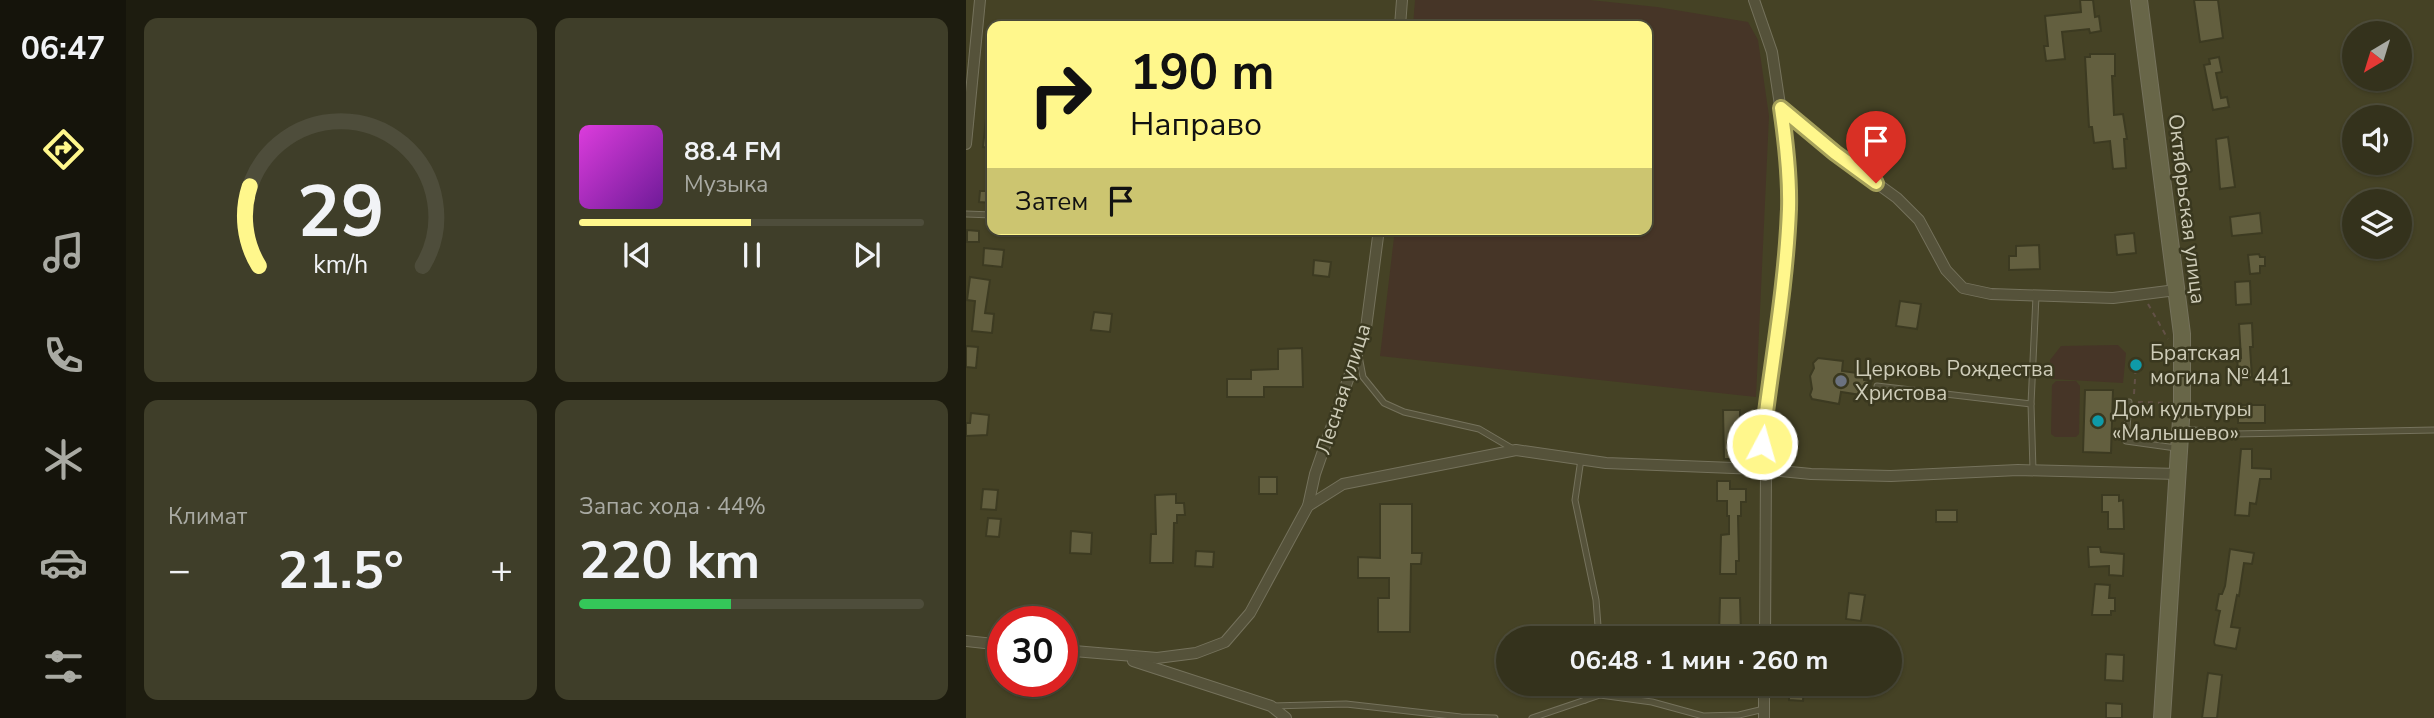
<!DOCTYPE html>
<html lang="ru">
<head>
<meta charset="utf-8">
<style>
  :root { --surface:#34321c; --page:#3f3e29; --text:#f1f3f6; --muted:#a9aaa3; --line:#4e4d3b; --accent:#fff78c }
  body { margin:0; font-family:"Nunito Sans",sans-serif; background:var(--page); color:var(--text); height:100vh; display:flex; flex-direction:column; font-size:26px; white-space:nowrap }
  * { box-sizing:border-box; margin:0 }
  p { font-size:23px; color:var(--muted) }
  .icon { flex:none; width:38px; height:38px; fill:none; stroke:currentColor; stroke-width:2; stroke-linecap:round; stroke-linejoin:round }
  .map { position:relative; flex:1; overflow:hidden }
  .sheet { display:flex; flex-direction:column; gap:18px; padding:18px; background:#1d1c0f; width:840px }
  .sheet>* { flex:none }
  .top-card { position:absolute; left:21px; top:21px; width:665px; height:214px; border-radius:14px; box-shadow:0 2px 5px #0004,0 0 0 2px var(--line); background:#fff78c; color:#111; overflow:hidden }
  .needle { width:46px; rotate:218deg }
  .buttons { position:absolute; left:1376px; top:21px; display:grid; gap:14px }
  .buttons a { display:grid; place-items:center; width:70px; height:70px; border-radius:50%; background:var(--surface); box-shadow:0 2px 5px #0004,0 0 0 2px var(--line); font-size:35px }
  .speed { position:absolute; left:21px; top:606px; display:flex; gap:14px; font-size:35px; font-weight:700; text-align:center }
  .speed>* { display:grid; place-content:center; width:91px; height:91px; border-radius:50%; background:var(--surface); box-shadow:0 2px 5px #0004,0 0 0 2px var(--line); line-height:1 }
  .speed .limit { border:10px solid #d22; background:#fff; color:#111 }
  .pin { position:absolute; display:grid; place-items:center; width:60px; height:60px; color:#fff; margin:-72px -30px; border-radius:50% 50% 50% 0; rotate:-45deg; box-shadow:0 0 7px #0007 }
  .pin .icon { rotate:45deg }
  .me { position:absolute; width:77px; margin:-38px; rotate:6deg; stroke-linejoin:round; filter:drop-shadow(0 0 5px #0008) }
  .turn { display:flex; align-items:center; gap:24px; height:147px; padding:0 28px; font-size:32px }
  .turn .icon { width:91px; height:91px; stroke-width:2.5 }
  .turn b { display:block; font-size:49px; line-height:60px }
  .then { display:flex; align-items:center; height:66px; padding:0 28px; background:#0003; gap:14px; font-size:26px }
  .big { font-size:52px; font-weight:700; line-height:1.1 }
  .sheet .card { flex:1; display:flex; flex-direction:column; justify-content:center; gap:10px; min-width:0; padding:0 24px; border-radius:14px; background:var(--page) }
  .sheet .dial { align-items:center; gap:0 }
  .dial svg { height:182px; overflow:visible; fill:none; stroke:var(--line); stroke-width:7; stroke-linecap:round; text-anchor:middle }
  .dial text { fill:var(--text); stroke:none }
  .song { display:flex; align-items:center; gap:21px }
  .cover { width:84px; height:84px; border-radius:10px; background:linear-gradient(135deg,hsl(300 70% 55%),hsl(280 70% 35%)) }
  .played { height:7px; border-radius:4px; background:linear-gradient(90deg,var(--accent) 50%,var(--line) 50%) }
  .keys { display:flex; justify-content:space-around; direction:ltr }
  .heat { display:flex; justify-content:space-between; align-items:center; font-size:38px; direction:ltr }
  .charge { height:10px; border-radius:5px; background:linear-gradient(90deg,#34c759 44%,var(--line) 0) }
  .sheet .tiles { flex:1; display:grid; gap:18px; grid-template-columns:repeat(2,1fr) }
  .trip { position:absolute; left:530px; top:626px; width:406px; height:70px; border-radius:35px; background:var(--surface); box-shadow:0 2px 5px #0004,0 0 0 2px var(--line); font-weight:700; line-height:70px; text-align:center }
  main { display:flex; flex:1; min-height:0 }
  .tabs { display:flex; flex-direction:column; width:126px; justify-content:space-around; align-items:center; background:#15140b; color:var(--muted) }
  .tabs .icon { width:49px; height:49px }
  .tabs .on { color:var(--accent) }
  .tabs b { font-size:32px; color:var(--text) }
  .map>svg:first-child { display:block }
  .green { fill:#463527 }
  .building { fill:#635f3f; stroke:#3c3a21; stroke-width:2 }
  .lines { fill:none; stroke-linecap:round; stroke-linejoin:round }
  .lane-casing { stroke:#75725c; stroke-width:7 }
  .street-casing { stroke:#75725c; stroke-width:12 }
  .secondary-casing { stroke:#75725c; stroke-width:18 }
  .path { stroke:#625146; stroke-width:2; stroke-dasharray:5 5; stroke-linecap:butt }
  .lane { stroke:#55523a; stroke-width:5 }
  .street { stroke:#55523a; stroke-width:10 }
  .secondary { stroke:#686648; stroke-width:16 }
  .route-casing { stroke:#a6a15b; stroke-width:18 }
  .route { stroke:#fff78c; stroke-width:12 }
  .culture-dot { fill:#0f9aa8; stroke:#3a381f; stroke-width:2.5 }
  .worship-dot { fill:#6b7280; stroke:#3a381f; stroke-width:2.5 }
  .labels { text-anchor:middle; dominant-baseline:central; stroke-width:5; stroke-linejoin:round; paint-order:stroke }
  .street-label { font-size:21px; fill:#ceccb8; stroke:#3a381f }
  .poi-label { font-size:21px; fill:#ceccb8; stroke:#3a381f; text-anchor:start }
</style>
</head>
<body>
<main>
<nav class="tabs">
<b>06:47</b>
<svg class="icon on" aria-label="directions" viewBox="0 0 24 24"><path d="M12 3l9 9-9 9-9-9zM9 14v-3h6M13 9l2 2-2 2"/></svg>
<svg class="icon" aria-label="music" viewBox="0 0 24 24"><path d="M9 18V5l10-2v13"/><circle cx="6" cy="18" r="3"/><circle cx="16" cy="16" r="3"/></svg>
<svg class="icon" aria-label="phone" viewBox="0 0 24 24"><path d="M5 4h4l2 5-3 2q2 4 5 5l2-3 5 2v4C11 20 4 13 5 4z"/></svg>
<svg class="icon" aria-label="climate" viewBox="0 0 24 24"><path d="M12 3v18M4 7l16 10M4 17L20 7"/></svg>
<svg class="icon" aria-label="car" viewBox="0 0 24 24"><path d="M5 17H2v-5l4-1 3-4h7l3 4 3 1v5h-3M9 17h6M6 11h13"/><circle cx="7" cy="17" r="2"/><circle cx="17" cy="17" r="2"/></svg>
<svg class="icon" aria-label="filters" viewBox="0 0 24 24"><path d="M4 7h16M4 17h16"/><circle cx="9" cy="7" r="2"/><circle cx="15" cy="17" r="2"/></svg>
</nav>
<section class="sheet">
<div class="tiles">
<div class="card dial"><svg viewBox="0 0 100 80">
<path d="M14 69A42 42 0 1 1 86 69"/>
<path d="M14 69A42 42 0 0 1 10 34" stroke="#fff78c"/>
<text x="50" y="56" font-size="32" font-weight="700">29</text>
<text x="50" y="72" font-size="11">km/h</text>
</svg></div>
<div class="card">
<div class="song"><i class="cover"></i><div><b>88.4 FM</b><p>Музыка</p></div></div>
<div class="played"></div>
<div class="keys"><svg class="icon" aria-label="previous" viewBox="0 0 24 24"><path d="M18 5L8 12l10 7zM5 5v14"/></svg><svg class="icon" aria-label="pause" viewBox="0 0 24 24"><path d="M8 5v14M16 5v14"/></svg><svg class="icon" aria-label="next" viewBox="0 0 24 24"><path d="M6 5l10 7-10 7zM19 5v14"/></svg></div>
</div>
<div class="card"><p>Климат</p>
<div class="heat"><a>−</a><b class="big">21.5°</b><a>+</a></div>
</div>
<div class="card"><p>Запас хода · 44%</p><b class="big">220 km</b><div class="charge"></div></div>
</div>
</section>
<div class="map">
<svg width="1468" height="718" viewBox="0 0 1468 718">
  <rect width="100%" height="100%" fill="#454225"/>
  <g class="green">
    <path d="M 449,0 L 624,0 L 691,7 L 782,22 L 792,40 L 803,116 L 790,397 L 414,356 L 429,229 L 681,229 L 681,26 L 447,26 Z"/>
    <path d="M 1152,345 L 1160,353 L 1157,383 L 1086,379 L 1084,360 L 1095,346 Z"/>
    <path d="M 1090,381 L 1110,381 L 1114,386 L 1113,434 L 1110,437 L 1089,437 L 1085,434 L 1086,385 Z"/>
  </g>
  <g class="building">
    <path d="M 1114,0 L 1127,0 L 1129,17 L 1133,16 L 1135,31 L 1124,33 L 1123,29 L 1096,32 L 1099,59 L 1080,61 L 1078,46 L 1082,46 L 1079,16 L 1115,12 Z"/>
    <path d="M 1228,0 L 1252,0 L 1257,38 L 1234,42 Z"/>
    <path d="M 1124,54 L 1149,54 L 1149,76 L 1146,76 L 1148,115 L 1157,114 L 1161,139 L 1158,139 L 1160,168 L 1147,169 L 1144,141 L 1128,143 L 1126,127 L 1123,127 L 1119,57 L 1124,57 Z"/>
    <path d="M 1253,57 L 1256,72 L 1250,73 L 1255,98 L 1261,97 L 1263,107 L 1247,110 L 1238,65 L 1244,64 L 1243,59 Z"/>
    <path d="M 20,119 L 26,120 L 26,148 L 17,147 Z"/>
    <path d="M 1262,137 L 1269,187 L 1254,189 L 1250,139 Z"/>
    <path d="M 14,191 L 26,191 L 26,203 L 13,202 Z"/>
    <path d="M 1294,213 L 1296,233 L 1266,236 L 1264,217 Z"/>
    <path d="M 1,230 L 13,231 L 13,242 L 1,242 Z"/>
    <path d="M 1168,233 L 1170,253 L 1151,255 L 1149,235 Z"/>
    <path d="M 1073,245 L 1074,269 L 1043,270 L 1043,256 L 1050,256 L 1050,246 Z"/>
    <path d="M 18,248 L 38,250 L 36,267 L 17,265 Z"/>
    <path d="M 1293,254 L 1294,257 L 1299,257 L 1299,266 L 1294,266 L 1294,273 L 1284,274 L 1282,255 Z"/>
    <path d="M 348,260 L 365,262 L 363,277 L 347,275 Z"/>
    <path d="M 4,277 L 24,280 L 19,313 L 28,314 L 26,333 L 6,331 L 9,301 L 1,300 Z"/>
    <path d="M 1284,281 L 1285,304 L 1270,305 L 1269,282 Z"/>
    <path d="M 934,301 L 955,304 L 951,329 L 930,326 Z"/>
    <path d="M 128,312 L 146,314 L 144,332 L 125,330 Z"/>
    <path d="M 1286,323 L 1287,347 L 1284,347 L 1286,377 L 1273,379 L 1271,358 L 1275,358 L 1273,324 Z"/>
    <path d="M 0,346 L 12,347 L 10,368 L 0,367 Z"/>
    <path d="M 336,348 L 337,387 L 298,387 L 298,397 L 261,397 L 261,379 L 285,379 L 285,370 L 312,369 L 312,349 Z"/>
    <path d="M 852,358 L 877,361 L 876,371 L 898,374 L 898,380 L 905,381 L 904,391 L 896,390 L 895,395 L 875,392 L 873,404 L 846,399 L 844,395 L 846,389 L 844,376 L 848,368 L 847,363 Z"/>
    <path d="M 1119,390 L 1147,390 L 1145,453 L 1117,452 Z"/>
    <rect x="1272" y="405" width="27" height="18"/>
    <path d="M 757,410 L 774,410 L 774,459 L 758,459 Z"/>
    <path d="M 5,413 L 23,415 L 21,435 L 0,436 L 0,423 L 4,423 Z"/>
    <path d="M 1275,449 L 1286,449 L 1286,468 L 1305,469 L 1305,479 L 1294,479 L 1290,504 L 1284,503 L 1283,516 L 1269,515 Z"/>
    <rect x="293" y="477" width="18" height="17"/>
    <path d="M 751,481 L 764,481 L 764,489 L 780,489 L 780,502 L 775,502 L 775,516 L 772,516 L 773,561 L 770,561 L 770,574 L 754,574 L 755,535 L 763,534 L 763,516 L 761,516 L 761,501 L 751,501 Z"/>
    <path d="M 17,489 L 32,490 L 30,510 L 15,509 Z"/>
    <path d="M 210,494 L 210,503 L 218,503 L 219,515 L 211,515 L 211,523 L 208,523 L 207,563 L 184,563 L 185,534 L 190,534 L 189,495 Z"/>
    <path d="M 1136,495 L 1153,495 L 1153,501 L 1157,500 L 1158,529 L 1142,529 L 1142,512 L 1136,512 Z"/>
    <path d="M 414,504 L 446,504 L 446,553 L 456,553 L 455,564 L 445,564 L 444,632 L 412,632 L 412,598 L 423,598 L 423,578 L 392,578 L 392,557 L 414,558 Z"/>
    <rect x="970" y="510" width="21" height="12"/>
    <path d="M 22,518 L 35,519 L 33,537 L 20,536 Z"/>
    <path d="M 105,531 L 126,533 L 125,554 L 104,553 Z"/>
    <path d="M 1122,547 L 1134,547 L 1135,552 L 1158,554 L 1157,576 L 1143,575 L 1143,566 L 1123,567 Z"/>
    <path d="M 1264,549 L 1288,553 L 1286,564 L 1278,563 L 1273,596 L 1271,595 L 1265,627 L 1274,628 L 1270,649 L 1249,645 L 1248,642 L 1253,615 L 1254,611 L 1250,610 L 1253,594 L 1256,594 L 1259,586 Z"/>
    <path d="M 230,551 L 248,552 L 247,567 L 229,566 Z"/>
    <path d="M 1129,584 L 1144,585 L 1143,598 L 1149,598 L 1149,611 L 1145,611 L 1145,615 L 1126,615 Z"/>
    <path d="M 883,593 L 899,595 L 895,621 L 880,619 Z"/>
    <path d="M 754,598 L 774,598 L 775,635 L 753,635 Z"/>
    <path d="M 1140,654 L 1158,655 L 1157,681 L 1139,680 Z"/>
    <path d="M 1242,673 L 1256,675 L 1251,718 L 1236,718 Z"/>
    <path d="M 823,684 L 838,684 L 837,701 L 823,700 Z"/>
    <path d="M 1140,703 L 1156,704 L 1156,718 L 1140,718 Z"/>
  </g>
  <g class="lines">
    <g class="lane-casing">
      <g id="lane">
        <path d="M 0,214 L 26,215"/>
        <path d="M 393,356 L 397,377 L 418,403 L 438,412 L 513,429 L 547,449"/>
        <path d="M 911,386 L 1065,404"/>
        <path d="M 1163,402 L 1160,441 L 1210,448"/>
        <path d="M 1218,429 L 1267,434 L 1468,430"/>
        <path d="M 615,459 L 609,500 L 630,600 L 633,639"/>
        <path d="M 1067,470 L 1065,404 L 1070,296"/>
        <path d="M 619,700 L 627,684"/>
        <path d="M 306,706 L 380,704 L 495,717 L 529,718"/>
        <path d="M 566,718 L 634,695 L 686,702 L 737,716 L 773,715 L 798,709"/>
      </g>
    </g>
    <g class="street-casing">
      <g id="street">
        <path d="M 788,0 L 806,52 L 822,158 L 823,209 L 818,269 L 793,469"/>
        <path d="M 434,26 L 436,0"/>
        <path d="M 815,108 L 869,153 L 931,198 L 953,220 L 980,270 L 997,288 L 1025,294 L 1147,298 L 1210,290"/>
        <path d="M 0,144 L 14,0"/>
        <path d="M 342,506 L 349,474 L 400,328 L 413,229"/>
        <path d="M 799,639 L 800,470"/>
        <path d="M 0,641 L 37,645"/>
        <path d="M 96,650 L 191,658 L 230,653 L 259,642 L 284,613 L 342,506 L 377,484 L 550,450 L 640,463 L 793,469 L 845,474 L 925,476 L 1052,470 L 1212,474"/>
        <path d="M 167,661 L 305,706 L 320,718"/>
        <path d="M 798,718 L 798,684"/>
      </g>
    </g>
    <g class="secondary-casing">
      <path id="secondary" d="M 1173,0 L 1216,334 L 1216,404 L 1196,718"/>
    </g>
    <g class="path">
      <path d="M 1182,304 L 1202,339"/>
      <path d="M 1168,394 L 1170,365"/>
      <path d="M 1172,402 L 1201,403"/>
    </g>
    <use href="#lane" class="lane"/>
    <use href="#street" class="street"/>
    <use href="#secondary" class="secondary"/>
  </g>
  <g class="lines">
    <g class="route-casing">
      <path id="route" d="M 796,444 C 805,366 820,288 823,209 C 824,175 820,142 815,108 L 869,153 L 910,183"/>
    </g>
    <use href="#route" class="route"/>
  </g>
  <g class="culture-dot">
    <circle cx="1170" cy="365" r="7"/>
    <circle cx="1132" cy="421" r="7"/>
  </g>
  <circle class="worship-dot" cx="875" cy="381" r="7"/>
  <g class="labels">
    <g class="street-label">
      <text transform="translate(1221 209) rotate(83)">Октябрьская улица</text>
      <text transform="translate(377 389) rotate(-72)">Лесная улица</text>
    </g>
    <g class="poi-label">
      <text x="1184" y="353">Братская<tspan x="1184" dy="24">могила № 441</tspan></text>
      <text x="889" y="369">Церковь Рождества<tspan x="889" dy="24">Христова</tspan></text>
      <text x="1146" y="409">Дом культуры<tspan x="1146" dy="24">«Малышево»</tspan></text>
    </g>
  </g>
</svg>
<div class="buttons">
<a><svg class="needle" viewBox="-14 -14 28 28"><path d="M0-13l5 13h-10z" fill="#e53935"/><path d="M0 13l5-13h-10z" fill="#a9aaa3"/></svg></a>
<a><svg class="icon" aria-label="sound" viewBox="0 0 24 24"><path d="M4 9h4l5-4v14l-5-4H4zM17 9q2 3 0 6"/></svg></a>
<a><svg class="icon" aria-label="layers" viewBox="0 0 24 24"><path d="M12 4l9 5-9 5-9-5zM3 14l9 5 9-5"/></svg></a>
</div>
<div class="speed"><div class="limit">30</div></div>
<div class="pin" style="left:910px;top:183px;background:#d93025"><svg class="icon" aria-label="arrive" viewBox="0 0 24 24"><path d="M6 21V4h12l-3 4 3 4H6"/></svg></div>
<svg class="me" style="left:796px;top:444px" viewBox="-20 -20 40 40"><circle r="17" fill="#fff78c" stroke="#fff" stroke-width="3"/><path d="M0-11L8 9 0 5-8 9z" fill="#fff"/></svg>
<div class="trip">06:48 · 1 мин · 260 m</div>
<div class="top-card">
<div class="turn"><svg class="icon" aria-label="right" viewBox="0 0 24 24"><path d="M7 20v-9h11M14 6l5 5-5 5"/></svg><div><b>190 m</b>Направо</div></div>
<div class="then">Затем<svg class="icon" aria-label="arrive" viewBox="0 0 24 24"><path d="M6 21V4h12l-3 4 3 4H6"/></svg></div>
</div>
</div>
</main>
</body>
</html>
